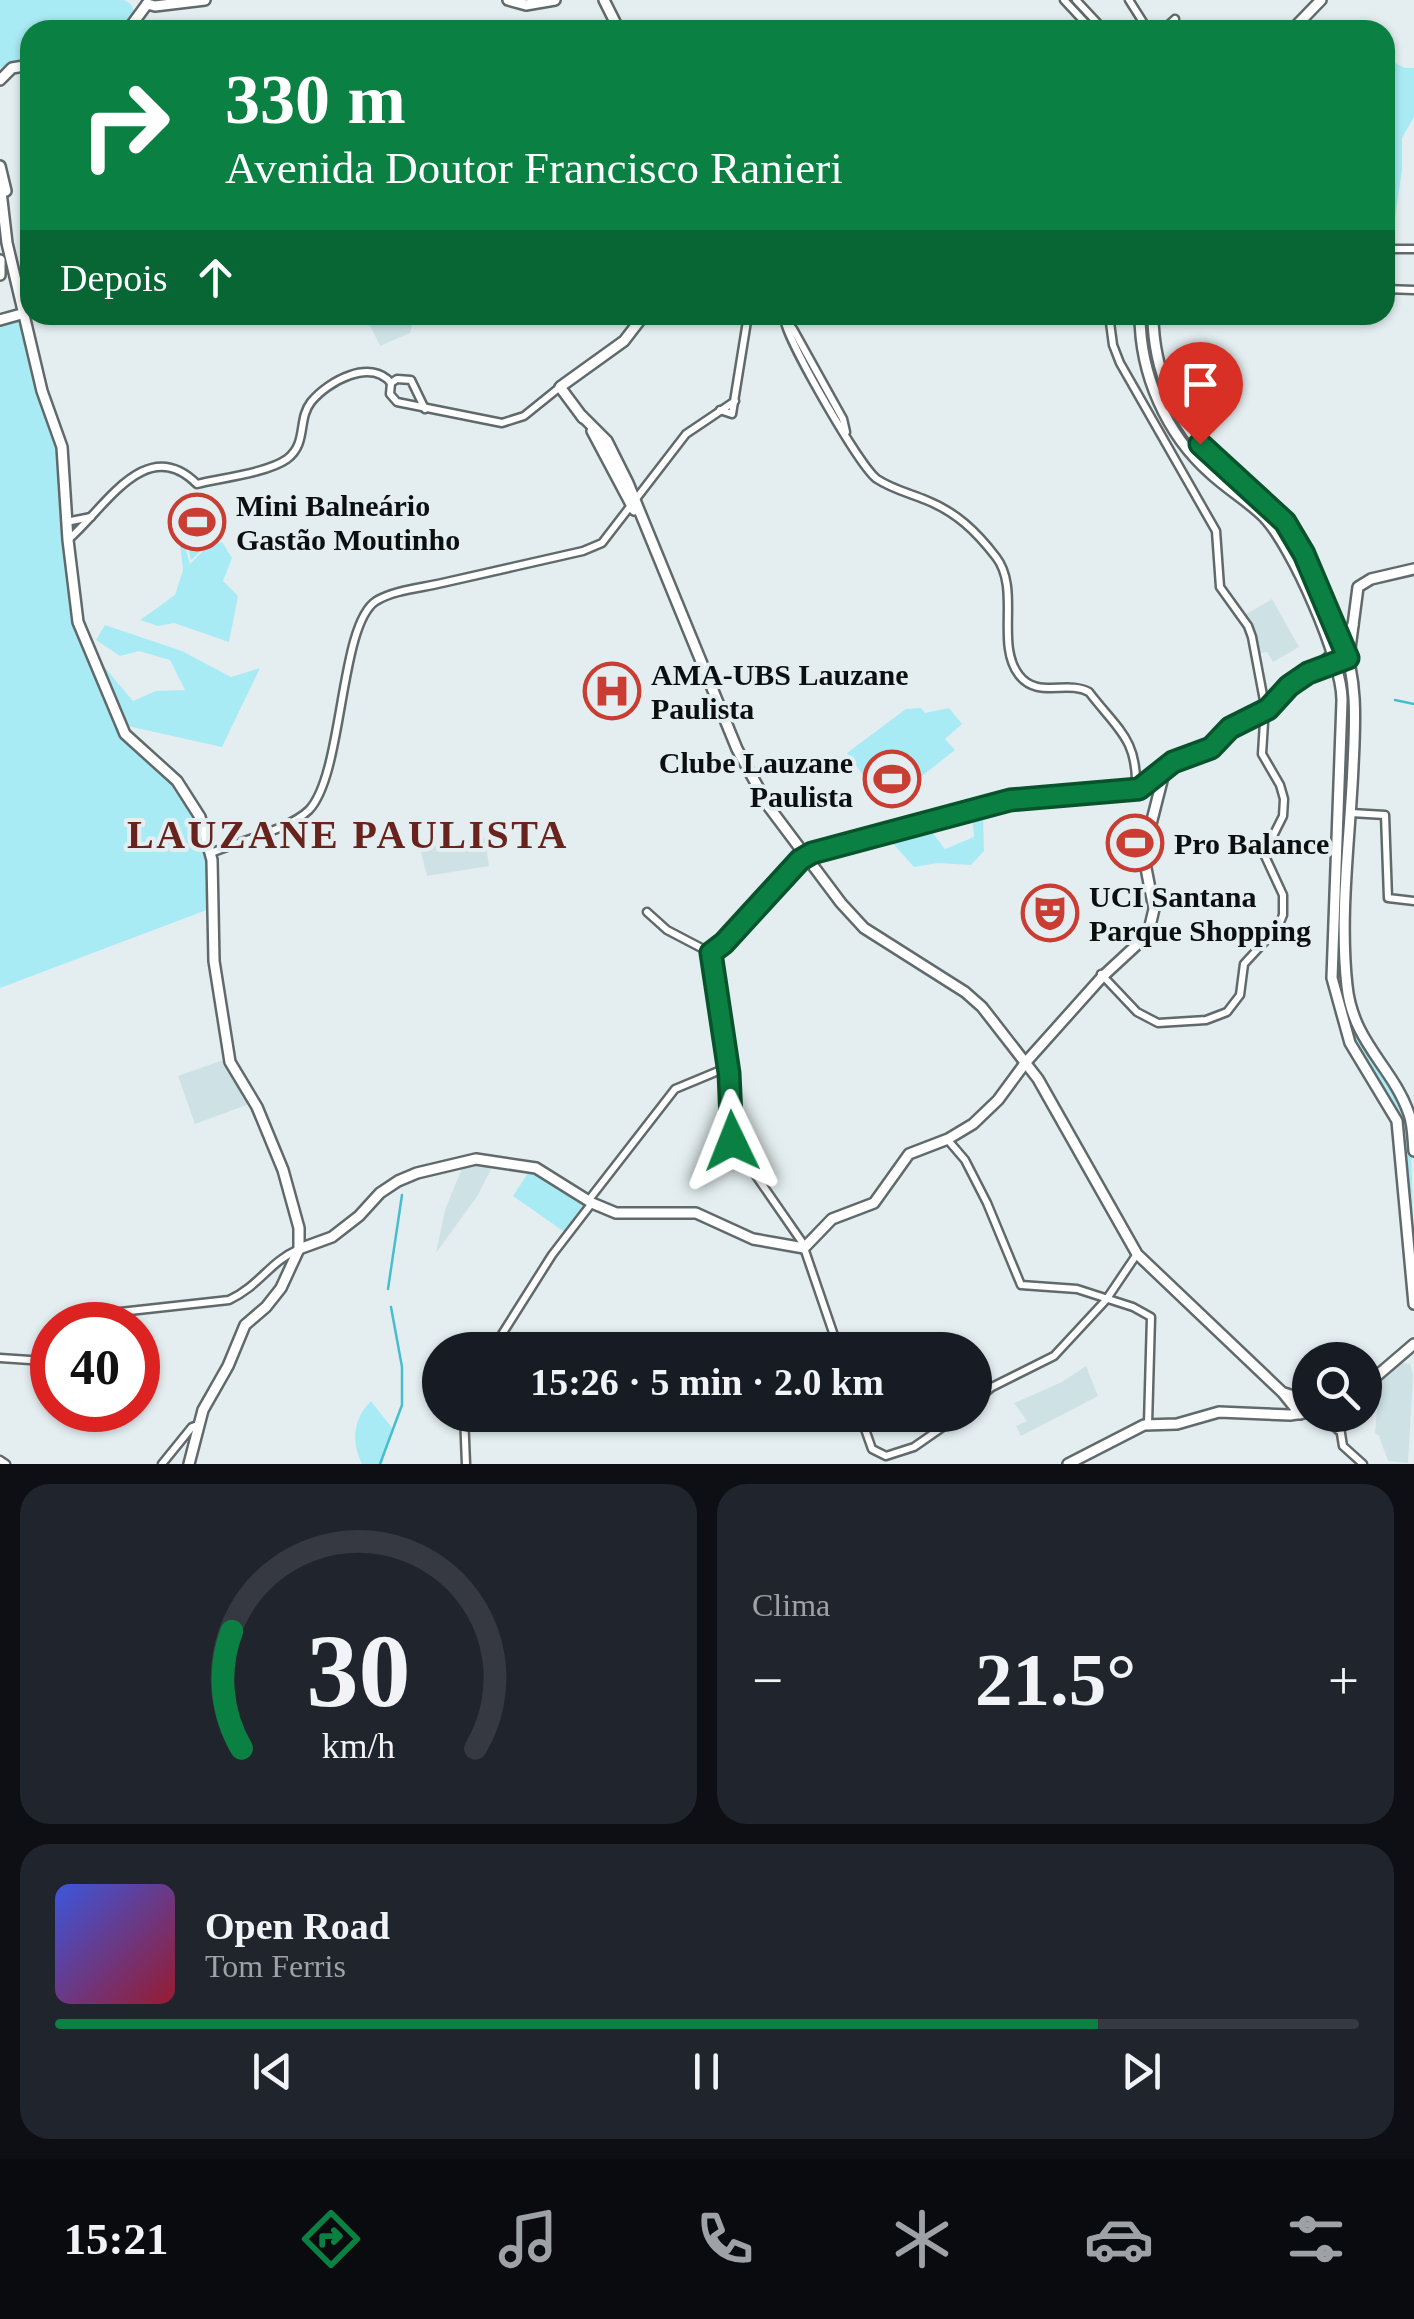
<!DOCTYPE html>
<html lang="pt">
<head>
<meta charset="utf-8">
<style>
  :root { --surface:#171b24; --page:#20242c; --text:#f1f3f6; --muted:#9ea1a6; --line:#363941; --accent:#0b8043 }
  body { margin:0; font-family:Georgia,serif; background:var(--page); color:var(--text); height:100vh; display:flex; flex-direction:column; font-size:38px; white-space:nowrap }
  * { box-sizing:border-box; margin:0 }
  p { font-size:32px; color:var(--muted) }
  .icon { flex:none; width:55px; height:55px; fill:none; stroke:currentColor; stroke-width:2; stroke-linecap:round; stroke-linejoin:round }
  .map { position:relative; height:1464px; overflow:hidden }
  .drawer { display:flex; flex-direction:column; gap:20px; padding:20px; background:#0d0f14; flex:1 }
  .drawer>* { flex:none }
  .banner { position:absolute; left:20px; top:20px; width:1375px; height:305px; border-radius:30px; box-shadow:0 2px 8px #0004; background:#0b8043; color:#fff; overflow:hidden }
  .buttons { position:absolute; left:1292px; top:1342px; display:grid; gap:20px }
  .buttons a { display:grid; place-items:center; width:90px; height:90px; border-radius:50%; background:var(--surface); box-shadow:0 2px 8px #0004; font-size:50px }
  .speed { position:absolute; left:30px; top:1302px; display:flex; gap:20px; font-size:50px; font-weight:700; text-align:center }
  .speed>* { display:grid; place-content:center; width:130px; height:130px; border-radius:50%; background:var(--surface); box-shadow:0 2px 8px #0004; line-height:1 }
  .speed .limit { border:15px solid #d22; background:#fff; color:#111 }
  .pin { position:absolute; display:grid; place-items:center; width:85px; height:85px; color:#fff; margin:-102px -42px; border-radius:50% 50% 50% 0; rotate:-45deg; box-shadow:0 0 10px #0007 }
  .pin .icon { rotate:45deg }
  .me { position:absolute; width:110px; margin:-55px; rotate:358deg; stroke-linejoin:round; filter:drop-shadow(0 0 8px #0008) }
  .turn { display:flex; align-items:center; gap:35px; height:210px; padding:0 40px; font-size:45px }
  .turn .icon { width:130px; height:130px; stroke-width:2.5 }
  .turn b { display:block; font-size:70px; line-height:85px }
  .then { display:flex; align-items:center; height:95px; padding:0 40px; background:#0003; gap:20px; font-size:38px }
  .big { font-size:75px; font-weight:700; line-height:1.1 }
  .drawer .widget { flex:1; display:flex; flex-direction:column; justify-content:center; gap:15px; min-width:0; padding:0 35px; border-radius:30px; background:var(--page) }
  .drawer .dial { align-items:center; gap:0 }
  .dial svg { height:260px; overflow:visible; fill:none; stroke:var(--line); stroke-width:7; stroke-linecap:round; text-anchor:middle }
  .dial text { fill:var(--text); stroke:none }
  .song { display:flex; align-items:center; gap:30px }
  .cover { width:120px; height:120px; border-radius:15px; background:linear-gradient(135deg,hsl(230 70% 55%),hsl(350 70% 35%)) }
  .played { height:10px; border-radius:5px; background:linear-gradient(90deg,var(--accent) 80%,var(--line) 80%) }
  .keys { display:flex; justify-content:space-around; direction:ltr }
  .heat { display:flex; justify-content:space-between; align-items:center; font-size:55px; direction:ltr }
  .drawer .tiles { flex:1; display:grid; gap:20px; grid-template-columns:1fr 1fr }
  .widget:last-child { grid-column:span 2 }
  .trip { position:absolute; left:422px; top:1332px; width:570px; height:100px; border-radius:50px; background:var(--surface); box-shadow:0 2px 8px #0004; font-weight:700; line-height:100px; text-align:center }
  .tabs { display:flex; height:160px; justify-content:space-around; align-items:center; background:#090b0e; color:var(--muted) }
  .tabs .icon { width:70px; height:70px }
  .tabs .on { color:var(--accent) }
  .tabs b { font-size:45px; color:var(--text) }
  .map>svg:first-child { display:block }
  .built { fill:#cee2e5 }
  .green { fill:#a9ebf5 }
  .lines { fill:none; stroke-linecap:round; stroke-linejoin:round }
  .stream { stroke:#47bdcf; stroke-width:2.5 }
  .minor-casing { stroke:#616a6b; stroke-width:11 }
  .major-casing { stroke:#616a6b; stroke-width:14 }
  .minor { stroke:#fff; stroke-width:6 }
  .major { stroke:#fff; stroke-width:9 }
  .route-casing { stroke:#07532c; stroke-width:25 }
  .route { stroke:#0b8043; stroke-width:18 }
  .labels { text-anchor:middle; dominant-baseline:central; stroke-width:8; stroke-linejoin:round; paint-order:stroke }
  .poi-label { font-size:30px; font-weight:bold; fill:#0b0f0f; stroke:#e4eef0; text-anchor:start }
  .district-label { font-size:40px; font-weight:bold; letter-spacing:2.5px; fill:#67231c; stroke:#e4eef0 }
</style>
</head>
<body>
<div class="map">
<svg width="1414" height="1464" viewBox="0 0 1414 1464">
  <rect width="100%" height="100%" fill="#e4eef0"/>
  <g class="built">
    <path d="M 365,315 L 415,315 L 422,324 L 412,325 L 410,333 L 380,346 Z"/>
    <path d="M 1272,599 L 1299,647 L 1273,662 L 1267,652 L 1258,653 L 1243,616 Z"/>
    <path d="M 485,838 L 489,866 L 427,876 L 420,848 Z"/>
    <path d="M 226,1059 L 249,1104 L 195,1124 L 178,1076 Z"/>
    <path d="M 473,1163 L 493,1165 L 478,1195 L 436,1253 L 445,1210 L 462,1168 Z"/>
    <path d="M 1402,1363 L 1410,1364 L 1413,1375 L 1408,1463 L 1388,1461 L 1379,1436 L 1375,1433 L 1379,1390 L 1376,1383 Z"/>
    <path d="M 1086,1366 L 1098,1396 L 1021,1436 L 1016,1426 L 1027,1421 L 1014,1403 L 1062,1382 Z"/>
  </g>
  <g class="green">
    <path d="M 0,0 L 124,0 L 131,4 L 134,12 L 123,30 L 30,30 L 30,61 L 16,61 L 0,68 Z"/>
    <path d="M 1385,58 L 1405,68 L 1414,68 L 1414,117 L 1402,138 L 1402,170 L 1395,217 L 1385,217 L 1385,196 L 1395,178 L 1385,173 Z"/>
    <path d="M 1143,315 L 1150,315 C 1156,338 1168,405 1181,421 C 1218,470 1292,506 1305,570 L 1300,571 C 1296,562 1292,551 1287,543 C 1269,516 1230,493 1207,469 C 1167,425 1146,374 1143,315 Z"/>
    <path d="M 16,318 L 21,321 L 38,393 L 68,451 L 63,524 L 76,616 L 121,727 L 153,757 L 194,809 L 209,854 L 212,908 L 0,988 L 0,321 Z"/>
    <path d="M 197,496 L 220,533 L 191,560 L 179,512 Z"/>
    <path d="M 177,518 L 190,564 L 207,547 L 222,542 L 232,558 L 223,581 L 238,596 L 229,642 L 174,623 L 158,626 L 140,620 L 175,595 L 183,570 Z"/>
    <path d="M 105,625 L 182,651 L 231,677 L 260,668 L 222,747 L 123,725 L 96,657 L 133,701 L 156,691 L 185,690 L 170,660 L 139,651 L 120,656 L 96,640 Z"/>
    <path d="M 921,708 L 925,713 L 949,708 L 962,724 L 945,739 L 955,750 L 885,805 L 847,753 L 906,709 Z"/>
    <path d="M 983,812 L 984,851 L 971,865 L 938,863 L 914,867 L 889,839 L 928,827 L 945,849 L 974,837 L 972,815 Z"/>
    <path d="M 1340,932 L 1347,999 L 1403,1103 L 1411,1139 L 1414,1258 L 1400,1121 L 1351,1041 L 1340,1009 L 1334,968 L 1337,933 Z"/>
    <path d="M 530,1170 L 583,1203 L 585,1208 L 566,1233 L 513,1196 Z"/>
    <path d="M 371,1401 L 392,1428 L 382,1464 L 362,1464 C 351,1442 353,1419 371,1401 Z"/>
  </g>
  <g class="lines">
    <g class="stream">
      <path d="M 1395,700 L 1414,704"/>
      <path d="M 388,1289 L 402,1195"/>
      <path d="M 380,1464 L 402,1405 L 402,1367 L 391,1307"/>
    </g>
    <g class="minor-casing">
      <g id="minor">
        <path d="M 1064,0 L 1092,30"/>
        <path d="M 1076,0 L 1104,30"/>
        <path d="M 1129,0 L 1148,30"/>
        <path d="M 1163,30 L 1175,19"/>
        <path d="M 1385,249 L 1414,249"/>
        <path d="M 1385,289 L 1414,290"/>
        <path d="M 781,315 L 793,329 L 843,419 L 846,432"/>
        <path d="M 785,322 C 790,345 860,467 877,479 C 892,489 909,493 926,500 C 956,512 976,531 996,557 C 1021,589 995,644 1019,675 C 1037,699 1067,680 1089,692 C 1118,730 1138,739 1136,790"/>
        <path d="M 391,383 L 390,394 L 397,402 L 502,423 L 524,416 L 560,387"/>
        <path d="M 391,383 L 397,379 L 411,380 L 425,409"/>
        <path d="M 720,410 L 732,414 L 748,315"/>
        <path d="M 66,522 L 91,517"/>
        <path d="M 69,539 C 105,508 146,433 197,484 C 221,478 267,473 287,459 C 308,443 297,420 311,402 C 328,381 371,358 391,383"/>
        <path d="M 1351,813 L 1385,815 L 1388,898 L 1414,901"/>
        <path d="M 211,853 C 237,842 290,829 309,810 C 344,773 339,625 376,601 C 394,590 421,588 442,583 C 489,572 536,562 583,551 L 602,543 L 686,434 L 735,401"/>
        <path d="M 647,912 L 667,930 L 711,953"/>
        <path d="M 711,953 L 728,1066 L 732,1141 L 802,1242 L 839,1350"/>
        <path d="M 711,953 C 749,928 769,883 806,856"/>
        <path d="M 1101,974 L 1137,1012 L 1158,1023 L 1206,1020 L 1227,1012 L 1240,995 L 1244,964 L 1278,927 L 1283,915 L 1283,895 L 1264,854 L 1283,816 L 1284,799 L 1280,785 L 1262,754 L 1265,706 L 1252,637 L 1248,626 L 1220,587 L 1216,531 L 1120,363 L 1113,345 L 1109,315"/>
        <path d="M 947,1139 L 965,1160 L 987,1203 L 1021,1285 L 1077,1289 L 1133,1307 L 1151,1317 L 1148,1424"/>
        <path d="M 588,1201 L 675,1089 L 728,1067"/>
        <path d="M 86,1325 L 102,1314 L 229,1300 C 259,1286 270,1262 297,1250"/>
        <path d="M 492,1350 L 552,1255 L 592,1203"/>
        <path d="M 0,1358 L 45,1361 L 52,1355"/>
        <path d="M 975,1401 L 992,1387 L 1054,1356 L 1106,1300 L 1137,1254"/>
        <path d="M 464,1415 L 466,1464"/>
        <path d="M 860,1415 L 872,1449 L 886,1456 L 914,1447 L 960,1415"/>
        <path d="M 1323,1415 L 1338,1430"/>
        <path d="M 1338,1415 L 1343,1446 L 1363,1464"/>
        <path d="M 0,1460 L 6,1464"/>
        <path d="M 162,1464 L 192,1427 L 198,1425"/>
      </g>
    </g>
    <g class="major-casing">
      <g id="major">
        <path d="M 508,0 L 526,5 L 555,0"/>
        <path d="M 604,0 L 619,30"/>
        <path d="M 147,4 L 155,6 L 205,0"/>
        <path d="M 128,30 L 147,4"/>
        <path d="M 1292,30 L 1321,0"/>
        <path d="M 0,80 L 12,68 L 30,65"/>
        <path d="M 0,166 L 6,191"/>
        <path d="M 0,183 L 7,243 L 42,391 L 62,447 L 68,540 L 78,622 L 125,734 L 177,781 L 200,817 L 212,860 L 214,961 L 230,1062 L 257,1107 L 283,1170 L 299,1228 L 299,1249 L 281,1288 L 266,1307 L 245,1325 L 228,1366 L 203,1410 L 189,1464"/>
        <path d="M 0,260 L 0,275"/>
        <path d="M 1140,315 C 1140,374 1166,434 1210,473 C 1227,489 1248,501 1264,517 C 1292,546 1343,661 1342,701 L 1332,978 L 1350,1043 L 1397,1121 L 1414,1304"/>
        <path d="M 1153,315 C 1153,370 1177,426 1218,463 C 1239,481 1263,496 1281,518 C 1309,551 1327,599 1342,639 C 1358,681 1355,723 1353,766 C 1350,838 1339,914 1347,986 C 1353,1043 1393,1067 1409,1114 C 1413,1125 1413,1139 1414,1151"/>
        <path d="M 0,320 L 25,313"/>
        <path d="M 582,416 L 607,441 L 628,483 L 737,749 L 769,807 L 841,903 L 864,928 L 965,992 L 982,1007 L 1038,1079 L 1137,1254 L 1283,1393 L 1300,1414"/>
        <path d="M 583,418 L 560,387 L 624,341 L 644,315"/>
        <path d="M 592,431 L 634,510"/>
        <path d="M 1349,656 L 1358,587 L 1371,579 L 1414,569"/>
        <path d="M 806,856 L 1010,800 L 1139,789 L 1173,762 L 1211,748 L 1232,726 L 1268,709 L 1289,686 L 1319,667 L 1333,653 L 1353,625"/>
        <path d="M 1145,866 L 1148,836 L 1165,769"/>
        <path d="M 299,1249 L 332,1237 L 359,1216 L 380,1193 L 398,1181 L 417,1173 L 476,1159 L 536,1168 L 592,1203 L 616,1213 L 696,1213 L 753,1239 L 804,1248 L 832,1219 L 874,1203 L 909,1154 L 948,1139 L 973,1124 L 998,1100 L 1026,1062 L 1102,977 L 1142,940 L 1150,926 L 1154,909 L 1145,863"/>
        <path d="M 1365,1386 L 1414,1344"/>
        <path d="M 1284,1393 L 1310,1401"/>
        <path d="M 1068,1464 L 1144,1425 L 1177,1424 L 1219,1412 L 1290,1415 L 1310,1412"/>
      </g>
    </g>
    <use href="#minor" class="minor"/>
    <use href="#major" class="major"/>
  </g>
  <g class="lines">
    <g class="route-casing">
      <path id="route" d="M 732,1141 L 729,1073 L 711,953 L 724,943 L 800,860 L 812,853 L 1010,800 L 1139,789 L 1173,762 L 1211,748 L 1230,728 L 1268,709 L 1289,686 L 1308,673 L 1348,658 L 1304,554 L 1285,522 L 1200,444"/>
    </g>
    <use href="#route" class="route"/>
  </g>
  <defs>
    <g id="stadium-ring" transform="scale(2.875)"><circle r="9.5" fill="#e4eef0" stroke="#ca3d32" stroke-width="1.5"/><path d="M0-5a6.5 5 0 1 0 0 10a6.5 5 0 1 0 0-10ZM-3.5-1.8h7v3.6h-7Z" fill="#ca3d32"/></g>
    <g id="hospital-ring" transform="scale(2.875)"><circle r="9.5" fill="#e4eef0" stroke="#ca3d32" stroke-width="1.5"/><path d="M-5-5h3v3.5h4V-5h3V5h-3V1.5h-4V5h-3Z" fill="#ca3d32"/></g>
    <g id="theatre-ring" transform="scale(2.875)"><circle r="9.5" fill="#e4eef0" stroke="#ca3d32" stroke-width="1.5"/><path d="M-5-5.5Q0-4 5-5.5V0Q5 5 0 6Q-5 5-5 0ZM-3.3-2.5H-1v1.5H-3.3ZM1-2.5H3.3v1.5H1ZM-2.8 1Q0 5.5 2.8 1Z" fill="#ca3d32"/></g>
  </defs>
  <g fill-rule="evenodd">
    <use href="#stadium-ring" x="197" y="522"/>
    <use href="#hospital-ring" x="612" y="691"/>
    <use href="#stadium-ring" x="892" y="779"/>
    <use href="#stadium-ring" x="1135" y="843"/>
    <use href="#theatre-ring" x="1050" y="913"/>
  </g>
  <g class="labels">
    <g class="poi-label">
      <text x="236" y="505">Mini Balneário<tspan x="236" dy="34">Gastão Moutinho</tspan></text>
      <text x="651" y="674">AMA-UBS Lauzane<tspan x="651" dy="34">Paulista</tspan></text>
      <text x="853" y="762" text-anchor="end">Clube Lauzane<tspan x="853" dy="34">Paulista</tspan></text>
      <text x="1174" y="843">Pro Balance</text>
      <text x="1089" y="896">UCI Santana<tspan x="1089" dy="34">Parque Shopping</tspan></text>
    </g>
    <g class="district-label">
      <text x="348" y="834">LAUZANE PAULISTA</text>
    </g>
  </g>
</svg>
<div class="buttons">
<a><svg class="icon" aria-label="search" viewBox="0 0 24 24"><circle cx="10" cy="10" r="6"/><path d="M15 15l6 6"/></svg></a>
</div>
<div class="speed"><div class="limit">40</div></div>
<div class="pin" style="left:1200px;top:444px;background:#d93025"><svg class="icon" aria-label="arrive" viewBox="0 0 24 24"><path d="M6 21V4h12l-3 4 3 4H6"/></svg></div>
<svg class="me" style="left:732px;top:1141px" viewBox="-20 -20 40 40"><path d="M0-17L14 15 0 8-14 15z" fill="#0b8043" stroke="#fff" stroke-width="4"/></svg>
<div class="trip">15:26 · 5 min · 2.0 km</div>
<div class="banner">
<div class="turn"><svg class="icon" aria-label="right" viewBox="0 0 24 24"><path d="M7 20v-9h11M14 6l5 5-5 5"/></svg><div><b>330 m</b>Avenida Doutor Francisco Ranieri</div></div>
<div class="then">Depois<svg class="icon" aria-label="ahead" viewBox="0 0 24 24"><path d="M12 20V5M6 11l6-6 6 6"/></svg></div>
</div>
</div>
<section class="drawer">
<div class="tiles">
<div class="widget dial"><svg viewBox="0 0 100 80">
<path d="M14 69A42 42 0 1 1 86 69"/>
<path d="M14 69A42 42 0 0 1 11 33" stroke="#0b8043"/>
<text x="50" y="56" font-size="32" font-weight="700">30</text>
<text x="50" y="72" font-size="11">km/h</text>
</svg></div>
<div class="widget"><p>Clima</p>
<div class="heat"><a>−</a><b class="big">21.5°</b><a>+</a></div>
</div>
<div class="widget">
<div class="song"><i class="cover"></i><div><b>Open Road</b><p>Tom Ferris</p></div></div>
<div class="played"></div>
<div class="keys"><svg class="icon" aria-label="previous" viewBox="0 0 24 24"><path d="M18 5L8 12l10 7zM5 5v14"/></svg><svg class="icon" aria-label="pause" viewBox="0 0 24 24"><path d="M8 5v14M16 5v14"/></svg><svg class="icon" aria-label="next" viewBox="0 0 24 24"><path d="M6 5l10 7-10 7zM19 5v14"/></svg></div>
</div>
</div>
</section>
<nav class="tabs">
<b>15:21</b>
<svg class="icon on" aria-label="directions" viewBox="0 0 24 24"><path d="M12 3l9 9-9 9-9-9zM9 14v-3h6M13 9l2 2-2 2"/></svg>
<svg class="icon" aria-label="music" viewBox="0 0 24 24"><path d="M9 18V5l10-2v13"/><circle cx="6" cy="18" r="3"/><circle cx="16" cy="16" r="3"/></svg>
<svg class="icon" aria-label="phone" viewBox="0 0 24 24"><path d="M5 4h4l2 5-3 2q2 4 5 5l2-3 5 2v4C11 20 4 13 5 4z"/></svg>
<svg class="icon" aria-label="climate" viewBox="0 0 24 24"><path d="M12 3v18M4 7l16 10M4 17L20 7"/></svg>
<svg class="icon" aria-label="car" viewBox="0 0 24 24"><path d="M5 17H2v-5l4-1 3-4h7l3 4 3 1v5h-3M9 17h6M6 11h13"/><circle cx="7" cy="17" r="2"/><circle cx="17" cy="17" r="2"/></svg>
<svg class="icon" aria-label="filters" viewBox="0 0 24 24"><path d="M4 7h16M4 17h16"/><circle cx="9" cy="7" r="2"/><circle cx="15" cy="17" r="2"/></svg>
</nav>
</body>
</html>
